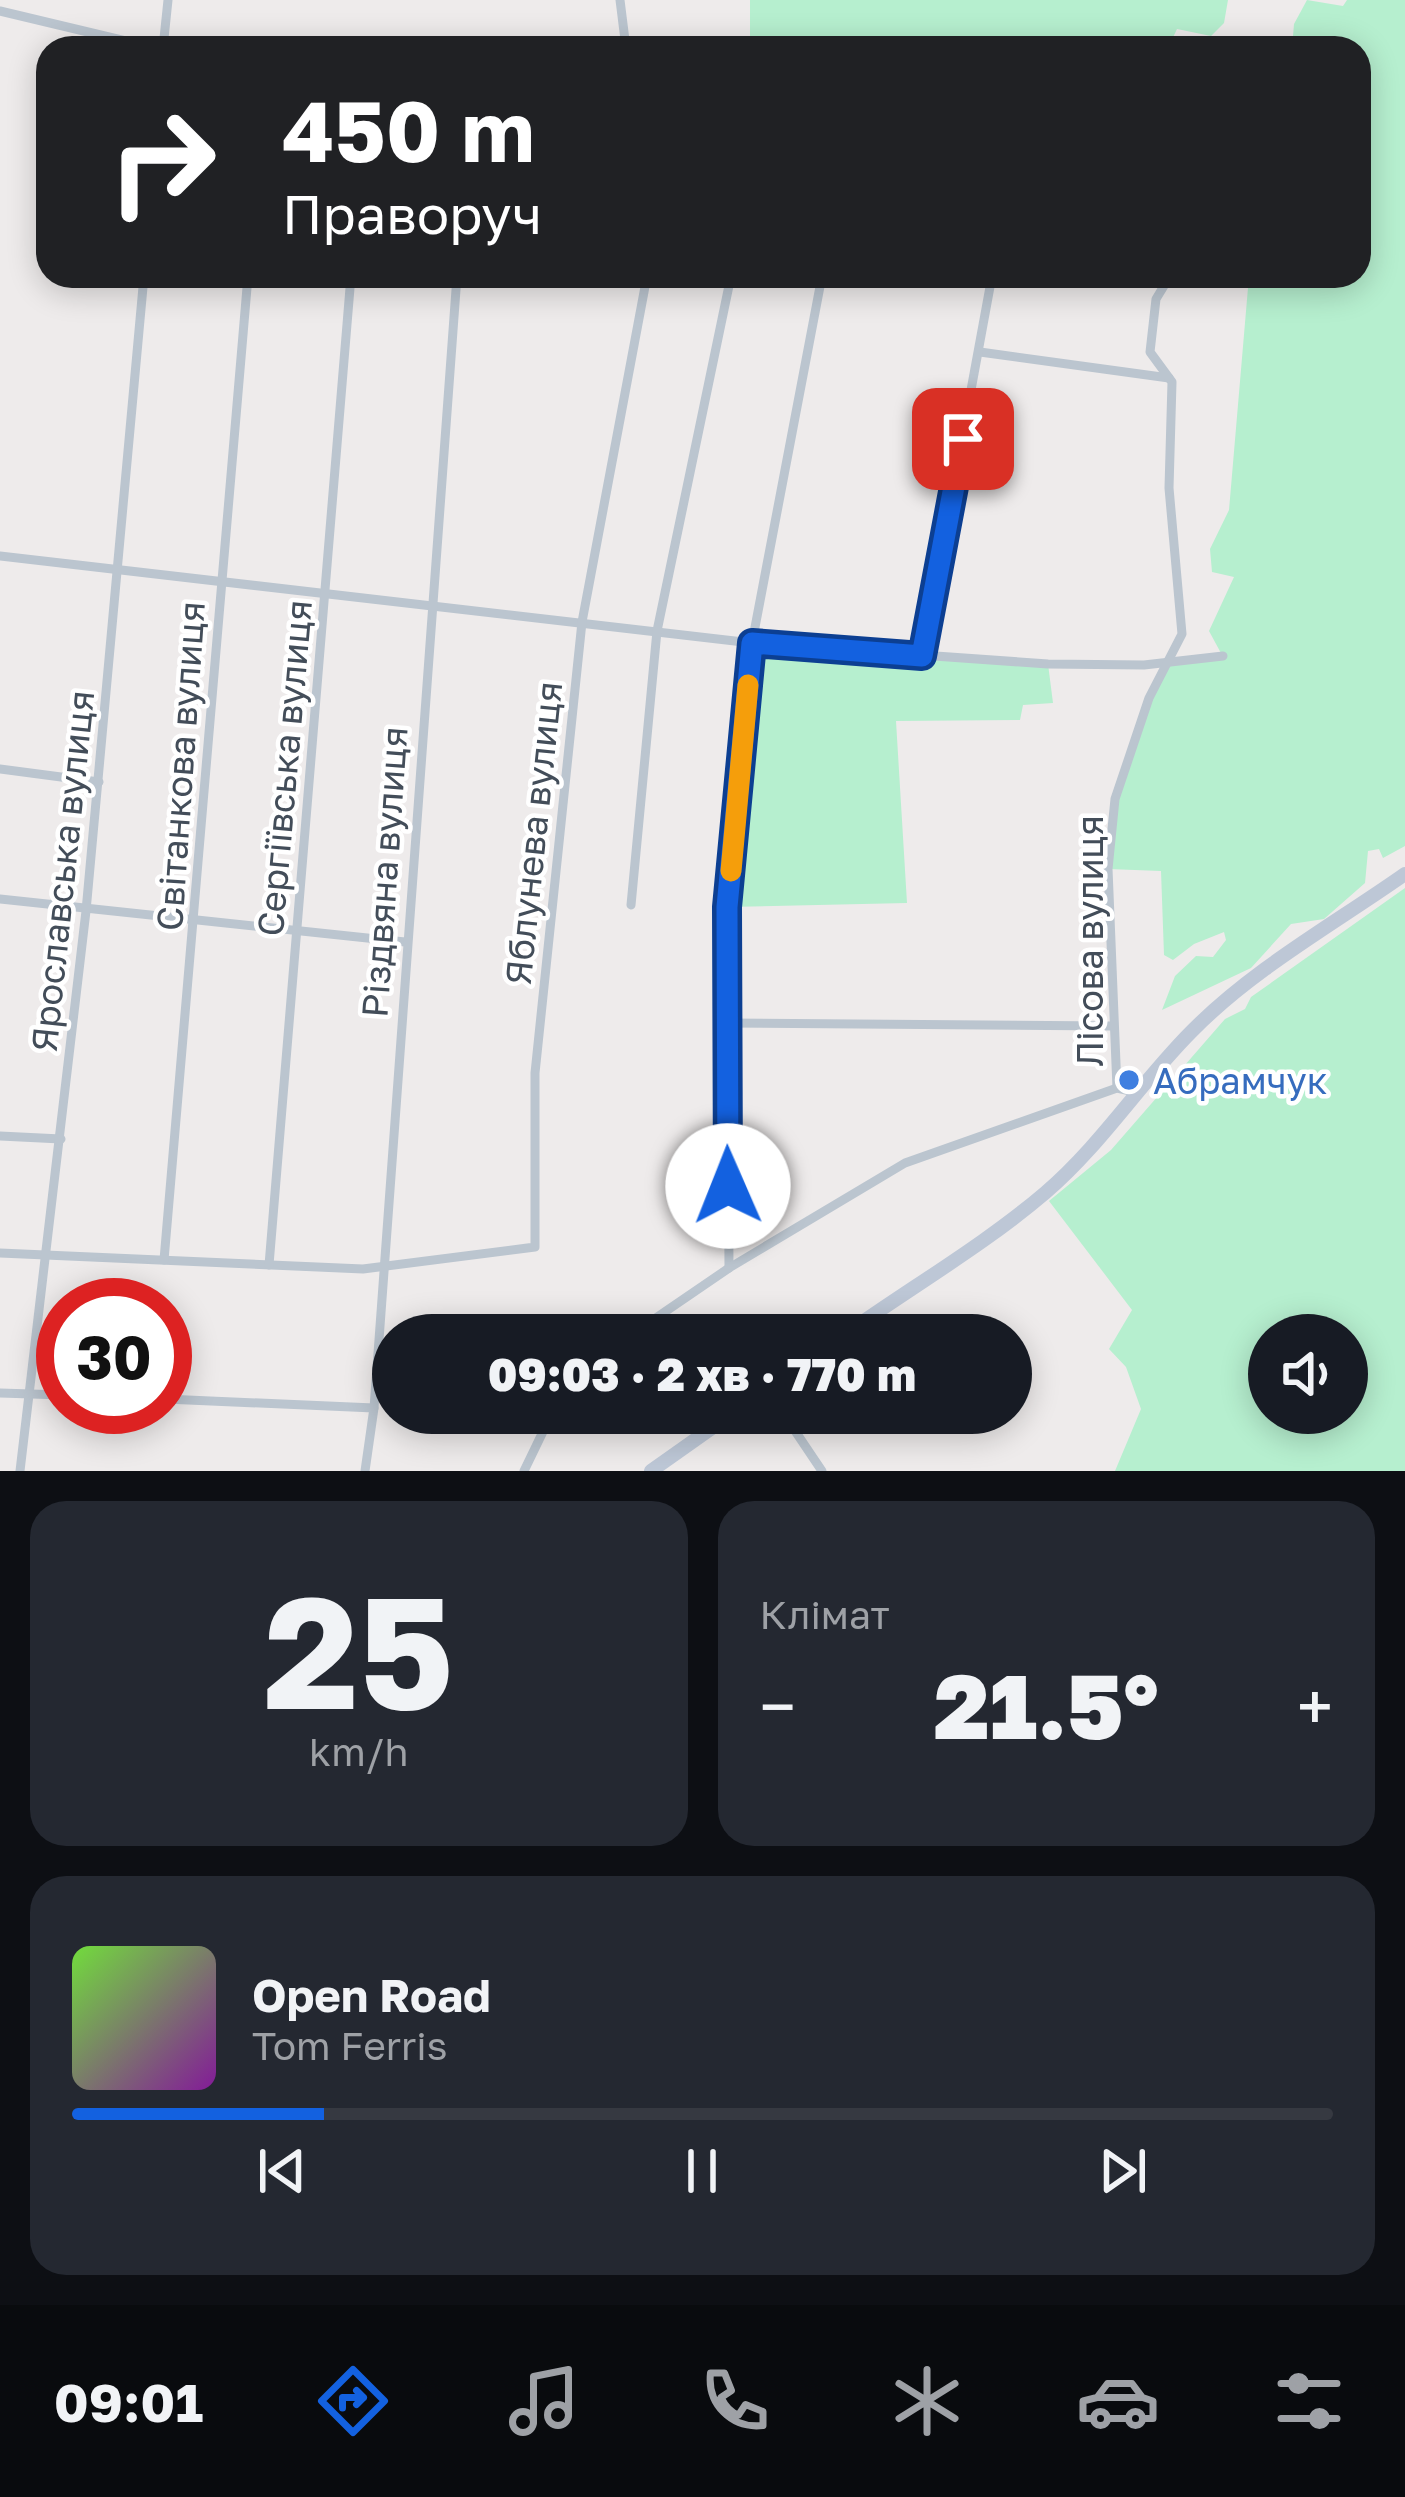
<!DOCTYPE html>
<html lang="uk">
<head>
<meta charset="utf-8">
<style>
  :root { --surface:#171b24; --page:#242831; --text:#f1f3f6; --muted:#9ea1a6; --line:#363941; --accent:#1361e0 }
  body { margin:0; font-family:"Golos Text",sans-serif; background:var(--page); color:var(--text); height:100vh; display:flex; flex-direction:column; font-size:45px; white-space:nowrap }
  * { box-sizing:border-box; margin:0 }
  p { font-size:39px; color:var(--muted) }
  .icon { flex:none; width:66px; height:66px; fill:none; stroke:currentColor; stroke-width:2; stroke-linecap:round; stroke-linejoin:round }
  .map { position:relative; height:1471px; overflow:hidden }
  .details { display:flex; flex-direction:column; gap:30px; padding:30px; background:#0d0f14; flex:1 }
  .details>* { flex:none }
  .banner { position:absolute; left:36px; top:36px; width:1335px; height:252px; border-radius:36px; box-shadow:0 6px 30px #0003; background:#202124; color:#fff; overflow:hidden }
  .fabs { position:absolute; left:1248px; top:1314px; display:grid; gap:24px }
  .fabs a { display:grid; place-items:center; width:120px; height:120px; border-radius:50%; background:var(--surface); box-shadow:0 6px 30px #0003; font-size:60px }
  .speed { position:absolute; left:36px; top:1278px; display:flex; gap:24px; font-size:60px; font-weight:700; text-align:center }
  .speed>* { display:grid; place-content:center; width:156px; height:156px; border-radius:50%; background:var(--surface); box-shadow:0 6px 30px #0003; line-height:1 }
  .speed .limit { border:18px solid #d22; background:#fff; color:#111 }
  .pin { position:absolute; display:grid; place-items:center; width:102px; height:102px; color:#fff; margin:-51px; border-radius:24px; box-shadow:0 6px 18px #0006 }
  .me { position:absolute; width:132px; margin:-66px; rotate:359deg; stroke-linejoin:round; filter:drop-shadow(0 0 9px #0008) }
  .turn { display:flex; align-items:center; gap:42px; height:252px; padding:0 48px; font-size:54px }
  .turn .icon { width:156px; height:156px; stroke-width:2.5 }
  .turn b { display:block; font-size:84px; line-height:102px }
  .big { font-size:90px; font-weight:800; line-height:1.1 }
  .details .card { flex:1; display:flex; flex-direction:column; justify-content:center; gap:18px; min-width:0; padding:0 42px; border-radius:36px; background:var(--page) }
  .details .dial { align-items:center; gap:0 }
  .dial b { font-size:156px; line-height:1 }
  .song { display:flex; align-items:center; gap:36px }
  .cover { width:144px; height:144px; border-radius:18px; background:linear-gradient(135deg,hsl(100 70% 55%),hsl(290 70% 35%)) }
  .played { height:12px; border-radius:6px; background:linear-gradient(90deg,var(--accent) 20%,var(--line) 20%) }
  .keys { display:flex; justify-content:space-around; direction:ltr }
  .heat { display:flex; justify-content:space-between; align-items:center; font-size:66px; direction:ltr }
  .details .tiles { flex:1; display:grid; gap:30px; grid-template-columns:1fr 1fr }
  .card:last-child { grid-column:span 2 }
  .trip { position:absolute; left:372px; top:1314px; width:660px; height:120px; border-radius:60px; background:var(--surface); box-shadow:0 6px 30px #0003; font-weight:800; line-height:120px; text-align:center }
  .tab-bar { display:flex; height:192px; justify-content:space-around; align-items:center; background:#090b0e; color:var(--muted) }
  .tab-bar .icon { width:84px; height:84px }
  .tab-bar .active { color:var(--accent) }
  .tab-bar b { font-size:54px; color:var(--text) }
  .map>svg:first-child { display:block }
  .green { fill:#b6efcf; fill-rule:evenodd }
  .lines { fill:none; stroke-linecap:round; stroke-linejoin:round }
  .street { stroke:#bbc5cf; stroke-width:9 }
  .secondary { stroke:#bdc7d6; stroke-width:14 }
  .route-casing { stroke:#0c3f92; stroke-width:30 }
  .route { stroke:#1361e0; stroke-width:21 }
  .slow { stroke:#f59e0b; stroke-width:21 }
  .shop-dot { fill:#3f7fe0; stroke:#fff; stroke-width:4.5 }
  .labels { text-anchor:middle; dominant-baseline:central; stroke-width:9; stroke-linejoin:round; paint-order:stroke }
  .street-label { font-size:36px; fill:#434d59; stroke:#fff }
  .shop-label { font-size:36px; fill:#366cbe; stroke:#fff; text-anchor:start }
</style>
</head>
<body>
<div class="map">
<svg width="1405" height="1471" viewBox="0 0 1405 1471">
  <rect width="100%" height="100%" fill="#eeebeb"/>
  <g class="green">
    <path d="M 750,0 L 1228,0 L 1224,23 L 1211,36 L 1177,29 L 1168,48 L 750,48 Z"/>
    <path d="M 1307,0 L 1343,6 L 1347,0 L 1405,0 L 1405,846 L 1383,858 L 1379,849 L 1368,851 L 1365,883 L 1324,919 L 1291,924 L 1251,968 L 1162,1010 L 1175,976 L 1196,956 L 1213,957 L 1226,940 L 1224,932 L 1194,944 L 1173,960 L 1164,955 L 1161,871 L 1108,869 L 1115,799 L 1165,664 L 1222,655 L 1209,631 L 1234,577 L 1212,572 L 1210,549 L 1229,510 L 1249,276 L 1359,276 L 1359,48 L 1292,48 L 1294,24 Z"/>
    <path d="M 752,643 L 1048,664 L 1053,703 L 1023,705 L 1020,720 L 896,721 L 907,903 L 727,907 Z"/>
    <path d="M 1405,888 L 1405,1471 L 1115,1471 L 1141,1409 L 1126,1367 L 1109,1349 L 1132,1310 L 1049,1201 L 1111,1150 L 1225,1019 L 1245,1009 L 1251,997 ZM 1269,1335 L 1347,1335 L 1347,1413 L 1269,1413 Z"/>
  </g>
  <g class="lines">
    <g class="street">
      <path d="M 620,0 L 626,48"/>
      <path d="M 0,11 L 155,48"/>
      <path d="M 163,48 L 168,0"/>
      <path d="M 980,352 L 1169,378"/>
      <path d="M 0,556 L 752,643 L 1048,664 L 1144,665 L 1223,656"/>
      <path d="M 922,656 L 992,276"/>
      <path d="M 0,769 L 99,782"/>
      <path d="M 0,899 L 405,942"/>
      <path d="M 631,905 L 657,631 L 731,276"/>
      <path d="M 726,1023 L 1111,1026"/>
      <path d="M 1117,1088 L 1108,869 L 1115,799 L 1149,698 L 1182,634 L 1169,488 L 1172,382 L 1150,352 L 1156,299 L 1170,276"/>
      <path d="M 0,1136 L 61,1139"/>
      <path d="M 0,1253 L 363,1269 L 535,1247 L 535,1073 L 582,622 L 647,276"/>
      <path d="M 164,1260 L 248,276"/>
      <path d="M 269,1265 L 351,276"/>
      <path d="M 729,1268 L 727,907 L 752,643 L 822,276"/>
      <path d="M 631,1335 L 729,1268 L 905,1163 L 1117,1088 L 1135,1092"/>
      <path d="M 0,1393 L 63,1395"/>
      <path d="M 165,1399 L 374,1408"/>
      <path d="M 783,1413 L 822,1471"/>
      <path d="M 20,1471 L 86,911 L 144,276"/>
      <path d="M 365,1471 L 374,1408 L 457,276"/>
      <path d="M 524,1471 L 552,1413"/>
    </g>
    <g class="secondary">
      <path d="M 844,1335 C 910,1288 984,1245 1045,1193 C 1102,1144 1140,1083 1192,1031 C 1253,969 1334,924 1405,874"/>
      <path d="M 651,1471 L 733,1413"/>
    </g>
  </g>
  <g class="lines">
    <g class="route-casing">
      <path id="route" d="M 728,1186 L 727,907 L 752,643 L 922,656 L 963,439"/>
    </g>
    <use href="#route" class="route"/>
    <path class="slow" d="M 731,871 L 748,685"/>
  </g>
  <circle class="shop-dot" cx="1129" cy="1080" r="12"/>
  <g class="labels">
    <g class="street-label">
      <text transform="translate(180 766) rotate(-86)">Світанкова вулиця</text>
      <text transform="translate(284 768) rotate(-85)">Сергіївська вулиця</text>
      <text transform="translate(533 833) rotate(-84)">Яблунева вулиця</text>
      <text transform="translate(62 871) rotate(-84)">Ярославська вулиця</text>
      <text transform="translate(384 872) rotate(-86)">Різдвяна вулиця</text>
      <text transform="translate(1089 941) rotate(-90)">Лісова вулиця</text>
    </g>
    <g class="shop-label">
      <text x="1153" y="1080">Абрамчук</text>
    </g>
  </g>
</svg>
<div class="fabs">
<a><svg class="icon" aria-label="sound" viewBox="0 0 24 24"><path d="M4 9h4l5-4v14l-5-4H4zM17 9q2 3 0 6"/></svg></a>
</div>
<div class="speed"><div class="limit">30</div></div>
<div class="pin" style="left:963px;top:439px;background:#d93025"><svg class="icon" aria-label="arrive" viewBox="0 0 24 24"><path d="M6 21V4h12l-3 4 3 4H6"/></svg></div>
<svg class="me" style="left:728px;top:1186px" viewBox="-20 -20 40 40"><circle r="19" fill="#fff"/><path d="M0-13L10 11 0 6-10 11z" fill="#1361e0"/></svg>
<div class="trip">09:03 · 2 хв · 770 m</div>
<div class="banner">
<div class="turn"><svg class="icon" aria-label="right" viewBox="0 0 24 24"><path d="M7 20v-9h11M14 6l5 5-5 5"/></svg><div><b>450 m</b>Праворуч</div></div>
</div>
</div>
<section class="details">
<div class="tiles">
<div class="card dial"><b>25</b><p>km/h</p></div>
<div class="card"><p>Клімат</p>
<div class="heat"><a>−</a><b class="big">21.5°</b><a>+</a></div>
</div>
<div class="card">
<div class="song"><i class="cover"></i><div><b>Open Road</b><p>Tom Ferris</p></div></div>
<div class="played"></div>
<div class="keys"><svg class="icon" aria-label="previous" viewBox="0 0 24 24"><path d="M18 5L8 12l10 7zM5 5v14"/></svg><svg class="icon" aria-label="pause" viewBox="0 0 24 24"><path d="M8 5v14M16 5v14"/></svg><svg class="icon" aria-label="next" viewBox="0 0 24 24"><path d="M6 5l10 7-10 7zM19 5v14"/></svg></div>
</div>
</div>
</section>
<nav class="tab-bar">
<b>09:01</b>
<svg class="icon active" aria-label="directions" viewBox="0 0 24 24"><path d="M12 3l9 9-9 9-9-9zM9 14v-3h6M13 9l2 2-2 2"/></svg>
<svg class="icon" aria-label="music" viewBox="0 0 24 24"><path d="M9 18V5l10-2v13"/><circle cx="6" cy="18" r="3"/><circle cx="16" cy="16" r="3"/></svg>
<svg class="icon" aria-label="phone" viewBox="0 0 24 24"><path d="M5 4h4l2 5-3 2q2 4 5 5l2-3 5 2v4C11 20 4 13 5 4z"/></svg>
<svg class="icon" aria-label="climate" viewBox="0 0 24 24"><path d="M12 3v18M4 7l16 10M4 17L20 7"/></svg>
<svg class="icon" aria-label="car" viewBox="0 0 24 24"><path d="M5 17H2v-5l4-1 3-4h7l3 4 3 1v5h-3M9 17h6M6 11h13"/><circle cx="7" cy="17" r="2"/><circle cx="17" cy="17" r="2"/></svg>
<svg class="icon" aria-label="filters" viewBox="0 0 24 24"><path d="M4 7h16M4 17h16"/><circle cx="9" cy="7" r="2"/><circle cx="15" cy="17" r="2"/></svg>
</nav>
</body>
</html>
